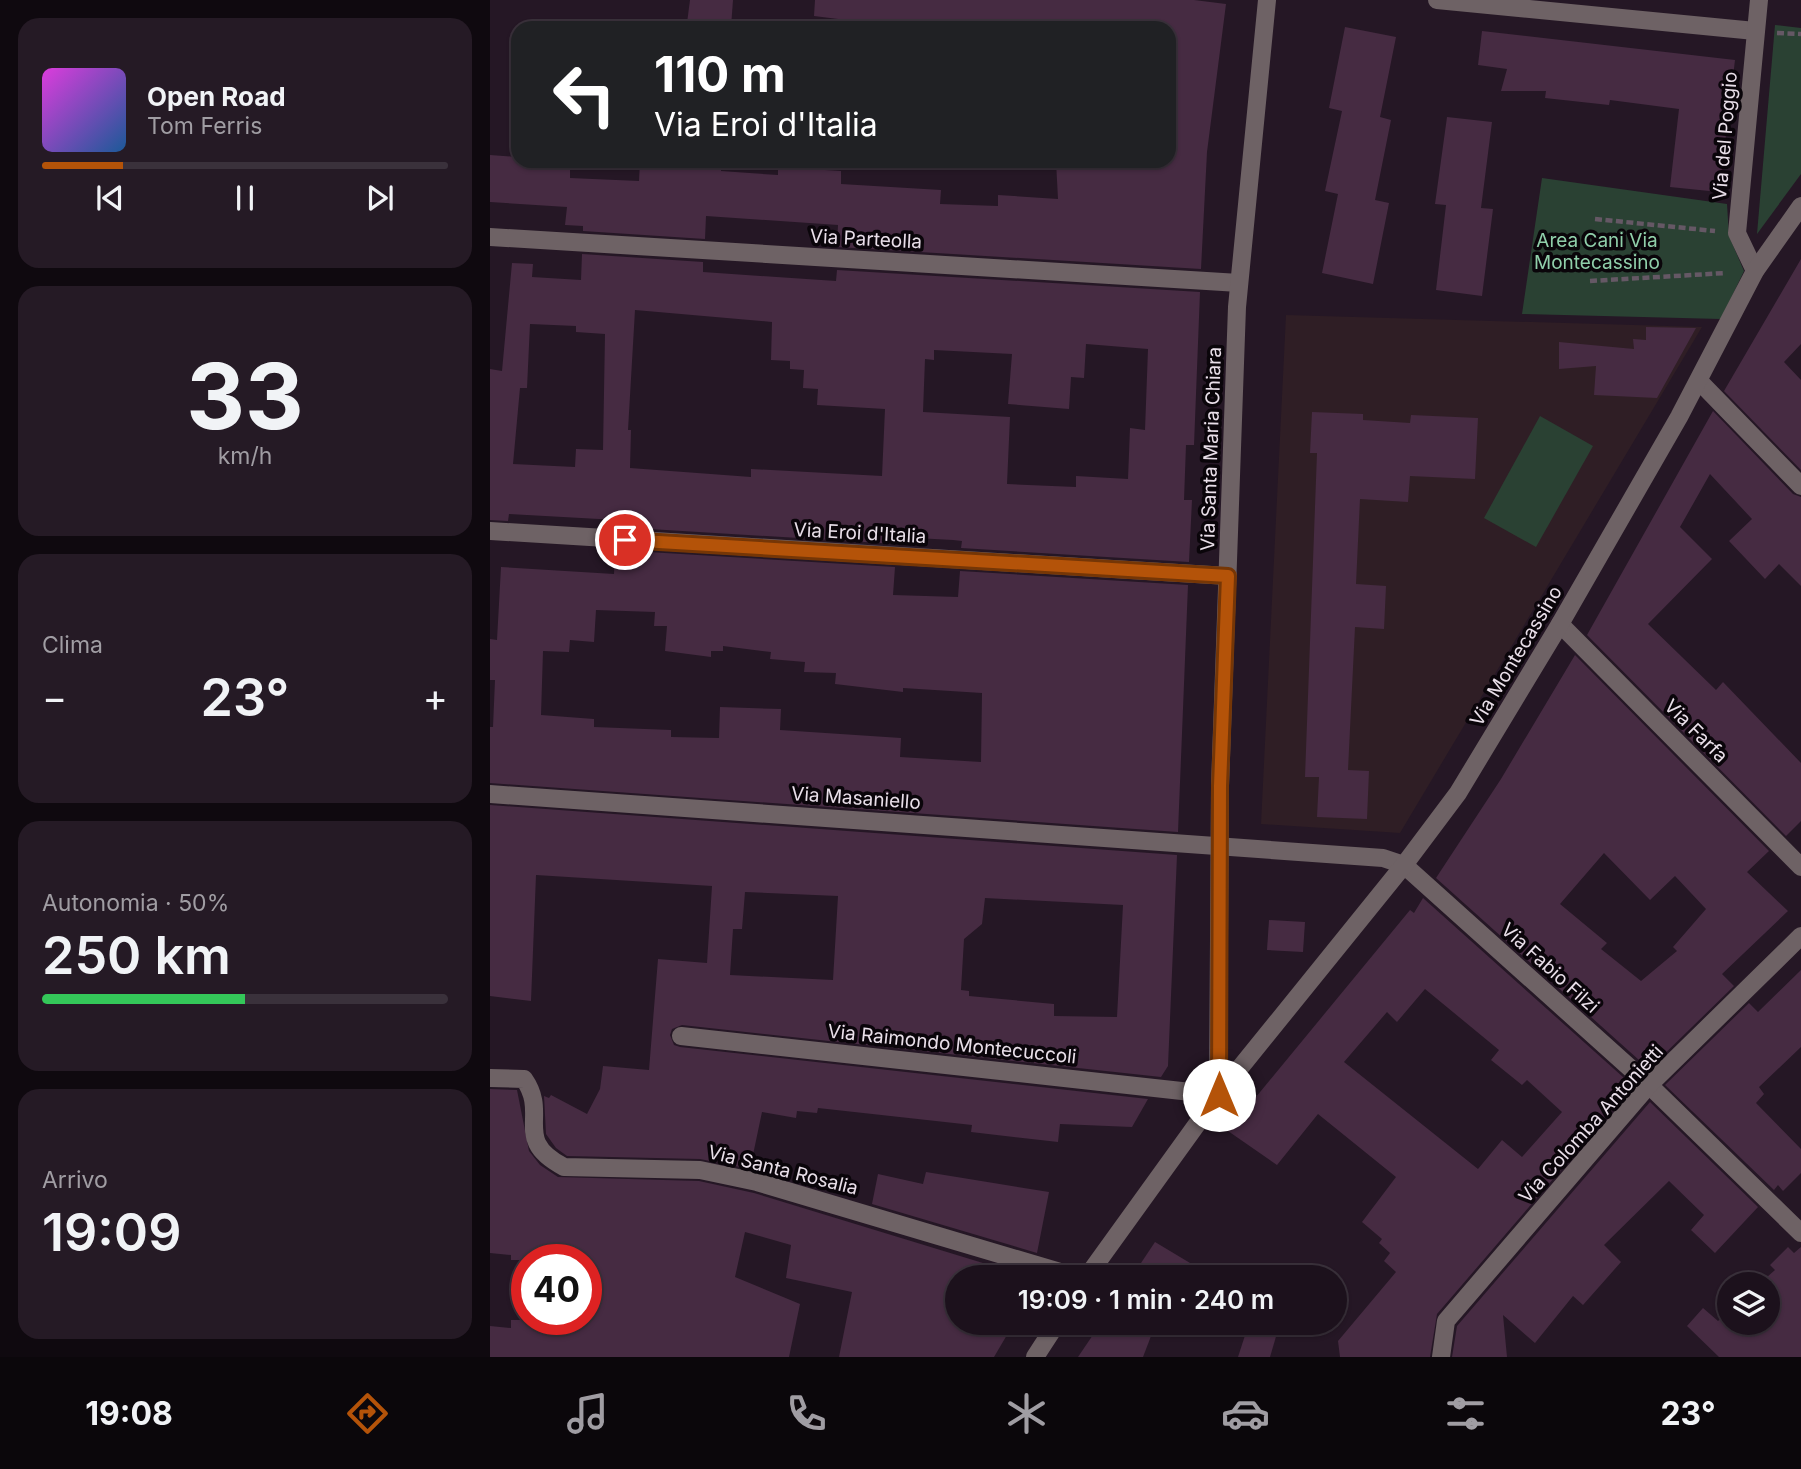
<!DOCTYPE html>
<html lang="it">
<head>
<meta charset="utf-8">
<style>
  :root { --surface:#1c111c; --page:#251a25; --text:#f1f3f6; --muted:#a09da3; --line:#3a313b; --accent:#b45309 }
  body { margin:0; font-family:Inter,sans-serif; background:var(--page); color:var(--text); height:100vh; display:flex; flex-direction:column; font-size:26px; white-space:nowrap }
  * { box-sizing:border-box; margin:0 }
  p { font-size:23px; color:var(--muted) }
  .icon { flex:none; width:38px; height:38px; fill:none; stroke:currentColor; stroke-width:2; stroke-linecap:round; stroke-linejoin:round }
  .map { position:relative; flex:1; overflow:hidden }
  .drawer { display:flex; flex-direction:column; gap:18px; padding:18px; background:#0f090f; width:490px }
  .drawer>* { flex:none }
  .top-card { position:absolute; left:21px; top:21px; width:665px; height:147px; border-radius:21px; box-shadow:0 2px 5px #0004,0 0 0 2px var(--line); background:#202124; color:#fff; overflow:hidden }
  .fabs { position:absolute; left:1227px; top:1272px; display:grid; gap:14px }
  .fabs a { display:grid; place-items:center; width:63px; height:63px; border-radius:50%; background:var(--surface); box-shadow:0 2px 5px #0004,0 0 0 2px var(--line); font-size:35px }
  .speed { position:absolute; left:21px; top:1244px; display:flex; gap:14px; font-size:35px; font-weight:700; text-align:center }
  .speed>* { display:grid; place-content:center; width:91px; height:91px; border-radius:50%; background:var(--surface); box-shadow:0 2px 5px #0004,0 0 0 2px var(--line); line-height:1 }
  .speed .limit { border:10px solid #d22; background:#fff; color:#111 }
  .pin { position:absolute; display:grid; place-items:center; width:60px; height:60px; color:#fff; margin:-30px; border:4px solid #fff; border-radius:50%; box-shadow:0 2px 7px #0007 }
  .me { position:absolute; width:77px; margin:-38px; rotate:0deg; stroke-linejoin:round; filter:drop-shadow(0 0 5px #0008) }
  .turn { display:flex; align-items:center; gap:24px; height:147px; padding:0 28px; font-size:32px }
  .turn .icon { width:91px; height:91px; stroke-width:2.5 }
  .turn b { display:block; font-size:49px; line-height:60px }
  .big { font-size:52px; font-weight:600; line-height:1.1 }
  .drawer .widget { flex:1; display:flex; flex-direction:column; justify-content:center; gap:10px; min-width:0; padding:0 24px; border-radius:21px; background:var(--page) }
  .drawer .dial { align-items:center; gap:0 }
  .dial b { font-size:91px; line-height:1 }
  .song { display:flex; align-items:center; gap:21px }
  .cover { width:84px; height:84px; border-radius:10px; background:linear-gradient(135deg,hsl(300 70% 55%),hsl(210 70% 35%)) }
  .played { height:7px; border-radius:4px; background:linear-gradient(90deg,var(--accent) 20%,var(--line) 20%) }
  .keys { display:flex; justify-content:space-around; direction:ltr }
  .heat { display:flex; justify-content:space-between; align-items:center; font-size:38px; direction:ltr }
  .charge { height:10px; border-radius:5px; background:linear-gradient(90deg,#34c759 50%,var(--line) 0) }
  .trip { position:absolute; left:455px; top:1265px; width:402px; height:70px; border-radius:35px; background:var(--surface); box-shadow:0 2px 5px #0004,0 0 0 2px var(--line); font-weight:600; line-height:70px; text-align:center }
  .tab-bar { display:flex; height:112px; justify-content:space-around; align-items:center; background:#0b070b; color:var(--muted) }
  .tab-bar .icon { width:49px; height:49px }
  .tab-bar .active { color:var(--accent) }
  .tab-bar b { font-size:32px; color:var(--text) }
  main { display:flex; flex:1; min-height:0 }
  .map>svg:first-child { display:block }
  .education { fill:#2f1e25 }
  .green { fill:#2a4133 }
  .building { fill:#462b42; fill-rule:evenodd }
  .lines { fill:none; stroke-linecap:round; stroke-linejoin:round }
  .path { stroke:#655865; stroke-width:4.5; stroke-dasharray:7 3.5; stroke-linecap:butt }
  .minor { stroke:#6e6265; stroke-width:18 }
  .route-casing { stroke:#753606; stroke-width:18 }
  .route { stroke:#b45309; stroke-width:12 }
  .labels { text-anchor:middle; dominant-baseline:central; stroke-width:7; stroke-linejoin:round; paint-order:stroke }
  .street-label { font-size:19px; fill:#e9dfe9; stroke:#0a050a }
  .park-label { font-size:19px; fill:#90cfaa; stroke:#0a050a }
</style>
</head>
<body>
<main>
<section class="drawer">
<div class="widget">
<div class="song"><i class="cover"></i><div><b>Open Road</b><p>Tom Ferris</p></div></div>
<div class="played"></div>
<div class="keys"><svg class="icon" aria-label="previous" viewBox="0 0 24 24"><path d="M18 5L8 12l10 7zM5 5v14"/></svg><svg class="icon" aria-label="pause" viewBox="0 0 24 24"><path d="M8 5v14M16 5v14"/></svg><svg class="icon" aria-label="next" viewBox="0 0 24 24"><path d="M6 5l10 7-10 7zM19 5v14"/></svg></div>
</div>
<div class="widget dial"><b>33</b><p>km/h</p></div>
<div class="widget"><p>Clima</p>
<div class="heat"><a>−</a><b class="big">23°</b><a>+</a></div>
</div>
<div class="widget"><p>Autonomia · 50%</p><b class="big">250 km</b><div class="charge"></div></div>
<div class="widget"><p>Arrivo</p><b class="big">19:09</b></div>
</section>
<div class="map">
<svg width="1311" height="1357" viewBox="0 0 1311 1357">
  <rect width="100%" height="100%" fill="#251725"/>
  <path class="education" d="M 796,315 L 1212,327 L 910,833 L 771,824 Z"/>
  <g class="green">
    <path d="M 1285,25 L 1311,28 L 1311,174 L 1267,234 Z"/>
    <path d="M 1052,178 L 1237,204 L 1239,236 L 1254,271 L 1231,319 L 1032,314 Z"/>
    <path d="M 1050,416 L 1103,446 L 1046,547 L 994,518 Z"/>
  </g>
  <g class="building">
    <path d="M 200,0 L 243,0 L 241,27 L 197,23 Z"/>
    <path d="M 325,0 L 704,0 L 736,4 L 717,152 L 711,269 L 347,247 L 348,225 L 216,216 L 215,239 L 93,231 L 93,226 L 75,225 L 77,207 L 0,202 L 0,155 L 28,157 L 28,161 L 80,161 L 80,178 L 149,181 L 150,161 L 231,161 L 231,171 L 288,175 L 288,167 L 351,171 L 351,184 L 451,190 L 450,204 L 508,206 L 508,195 L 568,199 L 566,161 L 679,161 L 679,28 L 387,28 L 388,24 L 324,16 Z"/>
    <path d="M 855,27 L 906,37 L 890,117 L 901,120 L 885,200 L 899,203 L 883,284 L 832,273 L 848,194 L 835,191 L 852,111 L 839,108 Z"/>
    <path d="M 992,31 L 1245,60 L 1229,192 L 1180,187 L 1189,109 L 1120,100 L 1119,105 L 1055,98 L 1056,91 L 1011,91 L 1017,69 L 988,65 Z"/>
    <path d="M 957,117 L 1002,122 L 991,208 L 1003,209 L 992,296 L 946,290 L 956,205 L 945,204 Z"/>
    <path d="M 92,254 L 213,262 L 213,272 L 346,281 L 347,270 L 710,292 L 704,445 L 696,445 L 694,500 L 702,500 L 699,562 L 471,548 L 472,541 L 463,540 L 407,537 L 407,544 L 127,527 L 127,520 L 19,514 L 18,521 L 0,520 L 0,369 L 12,371 L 22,263 L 43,264 L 42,277 L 91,280 ZM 145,310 L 282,322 L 281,360 L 300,361 L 300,369 L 314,370 L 313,388 L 328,389 L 327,405 L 395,409 L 392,476 L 261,469 L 261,477 L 140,468 L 141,430 L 138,430 ZM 40,324 L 86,326 L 86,332 L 115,334 L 113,450 L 86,449 L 85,467 L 23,464 L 30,388 L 37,388 ZM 596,344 L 658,349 L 655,430 L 640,428 L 638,479 L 586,476 L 586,487 L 517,484 L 520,417 L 433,412 L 435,359 L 444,360 L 444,350 L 522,354 L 518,404 L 579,409 L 581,377 L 594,378 Z"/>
    <path d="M 1311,259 L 1311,344 L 1294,362 L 1311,380 L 1311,470 L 1234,391 Z"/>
    <path d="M 1156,327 L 1206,328 L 1167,398 L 1104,395 L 1106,366 L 1069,369 L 1069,342 L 1144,349 L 1143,339 L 1156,340 Z"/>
    <path d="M 1223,411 L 1303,494 L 1311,497 L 1311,586 L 1289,564 L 1275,579 L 1239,541 L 1262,519 L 1220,474 L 1190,527 L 1222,559 L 1158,624 L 1226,690 L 1233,682 L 1311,763 L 1311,821 L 1296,836 L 1097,635 Z"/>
    <path d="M 822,412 L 873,414 L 873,420 L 920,423 L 921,415 L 988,418 L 985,479 L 920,476 L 918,502 L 870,499 L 866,584 L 896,586 L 894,629 L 865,627 L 858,770 L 879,771 L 877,819 L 827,817 L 829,777 L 815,777 L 827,453 L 820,453 Z"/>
    <path d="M 125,550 L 405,567 L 403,595 L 468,597 L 470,571 L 698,585 L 688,832 L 0,783 L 0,727 L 3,727 L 5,680 L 0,680 L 0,639 L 7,640 L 11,567 L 124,574 ZM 106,610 L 165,612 L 164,626 L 177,626 L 175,651 L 221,657 L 221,651 L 233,651 L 233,646 L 281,652 L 280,659 L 315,662 L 314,672 L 346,673 L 345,684 L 413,692 L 413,688 L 492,693 L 491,762 L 410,757 L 411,738 L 290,730 L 291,709 L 230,707 L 229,738 L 181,737 L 181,730 L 104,727 L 104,719 L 51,715 L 53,651 L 79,652 L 80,640 L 104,642 Z"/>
    <path d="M 1085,655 L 1279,851 L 1257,872 L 1298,911 L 1232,974 L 1244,986 L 1159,1069 L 946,878 L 1011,779 ZM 1114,853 L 1160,900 L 1185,876 L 1216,909 L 1183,947 L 1187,951 L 1151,981 L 1111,949 L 1117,943 L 1070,904 Z"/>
    <path d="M 0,805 L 687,855 L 678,1066 L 671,1077 L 192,1025 L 182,1029 L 180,1035 L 184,1045 L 190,1047 L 658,1099 L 642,1127 L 570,1124 L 568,1142 L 481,1132 L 482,1125 L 328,1108 L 327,1113 L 307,1111 L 306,1118 L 272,1112 L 260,1169 L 210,1159 L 77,1156 L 66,1148 L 56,1134 L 54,1096 L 59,1098 L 61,1095 L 97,1114 L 110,1089 L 113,1066 L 159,1070 L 168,959 L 217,963 L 222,886 L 46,875 L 41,1001 L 0,996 ZM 255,892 L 348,896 L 343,980 L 240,975 L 243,929 L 252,929 ZM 495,898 L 633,905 L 627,1017 L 564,1016 L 564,1004 L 479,996 L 479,991 L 471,990 L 474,939 L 492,924 Z"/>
    <path d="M 933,898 L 1143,1086 L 947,1314 L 940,1357 L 850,1357 L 848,1341 L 906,1272 L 894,1261 L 900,1253 L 889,1243 L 892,1239 L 872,1222 L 906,1177 L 828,1114 L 787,1165 L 738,1131 L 920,910 L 924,913 ZM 935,989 L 1009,1050 L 1001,1060 L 1032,1085 L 1037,1080 L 1072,1112 L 1032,1157 L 1012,1140 L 988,1169 L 854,1062 L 897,1012 L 907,1022 Z"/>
    <path d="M 779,920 L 815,922 L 813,952 L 777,950 Z"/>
    <path d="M 1311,970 L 1311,1047 L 1269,1087 L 1274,1094 L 1266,1103 L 1311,1149 L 1311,1173 L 1293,1191 L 1288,1185 L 1284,1190 L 1175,1085 L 1259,1003 L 1268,1012 Z"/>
    <path d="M 0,1089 L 27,1090 L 39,1151 L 50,1165 L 68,1177 L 209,1181 L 264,1193 L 542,1278 L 467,1278 L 467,1323 L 524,1323 L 504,1357 L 349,1357 L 362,1292 L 296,1278 L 301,1245 L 255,1232 L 245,1277 L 310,1304 L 299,1357 L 0,1357 L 0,1326 L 21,1328 L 21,1320 L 96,1320 L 96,1260 L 21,1260 L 21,1255 L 0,1253 Z"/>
    <path d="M 1160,1102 L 1268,1207 L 1225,1253 L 1201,1230 L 1214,1215 L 1179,1181 L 1114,1245 L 1131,1262 L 1093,1305 L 1083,1296 L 1045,1343 L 1013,1315 L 1017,1357 L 962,1357 L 967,1326 Z"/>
    <path d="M 436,1172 L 559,1192 L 547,1253 L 382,1204 L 388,1174 L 433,1184 Z"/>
    <path d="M 665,1242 L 725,1278 L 641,1278 Z"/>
    <path d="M 1298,1247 L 1304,1253 L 1311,1247 L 1311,1357 L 1229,1357 L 1197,1326 L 1213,1308 L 1228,1321 L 1239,1311 L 1239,1323 L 1278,1323 L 1278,1284 L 1269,1284 L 1285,1270 L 1280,1265 Z"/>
    <path d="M 611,1323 L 666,1323 L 653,1357 L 588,1357 Z"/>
    <path d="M 759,1323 L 790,1323 L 780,1357 L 748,1357 Z"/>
  </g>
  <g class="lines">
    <g class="path">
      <path d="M 1287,33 L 1311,34"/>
      <path d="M 1105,219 L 1225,231"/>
      <path d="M 1100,281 L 1236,273"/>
    </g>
    <g class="minor">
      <path d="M 947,0 L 1265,31"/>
      <path d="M 0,237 L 749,283"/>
      <path d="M 1265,271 L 1247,233 L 1269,0"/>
      <path d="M 1209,381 L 1311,486"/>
      <path d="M 0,531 L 738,576"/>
      <path d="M 1070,624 L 1311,867"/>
      <path d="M 0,794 L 893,858 L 914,865 L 1159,1085 L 1311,1233"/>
      <path d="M 191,1036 L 728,1095"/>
      <path d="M 0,1078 L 34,1079 C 60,1116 21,1139 74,1167 L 210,1170 L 267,1182 L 590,1278"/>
      <path d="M 728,1095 L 730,786 L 747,307 L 777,0"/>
      <path d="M 596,1278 L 728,1095 L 914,865 L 968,793 L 1070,624 L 1189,417 L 1265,271 L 1311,206"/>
      <path d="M 545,1357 L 567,1323"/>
      <path d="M 951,1357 L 956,1321 L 1159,1085 L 1311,936"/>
    </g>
  </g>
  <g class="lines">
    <g class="route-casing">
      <path id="route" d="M 135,540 L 738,576 L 730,786 L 729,1095"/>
    </g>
    <use href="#route" class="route"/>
  </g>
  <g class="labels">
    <g class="street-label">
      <text transform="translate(1235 136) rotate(-85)">Via del Poggio</text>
      <text transform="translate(376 239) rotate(3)">Via Parteolla</text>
      <text transform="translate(721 449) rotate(-88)">Via Santa Maria Chiara</text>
      <text transform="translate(370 533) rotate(3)">Via Eroi d'Italia</text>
      <text transform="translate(1026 656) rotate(-59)">Via Montecassino</text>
      <text transform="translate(1206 731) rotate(45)">Via Farfa</text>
      <text transform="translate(366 798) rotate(4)">Via Masaniello</text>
      <text transform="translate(1060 968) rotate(42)">Via Fabio Filzi</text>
      <text transform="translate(462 1044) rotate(6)">Via Raimondo Montecuccoli</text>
      <text transform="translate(1101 1124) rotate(-48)">Via Colomba Antonietti</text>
      <text transform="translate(293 1170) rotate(14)">Via Santa Rosalia</text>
    </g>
    <g class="park-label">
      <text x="1107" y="240">Area Cani Via<tspan x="1107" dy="22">Montecassino</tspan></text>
    </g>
  </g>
</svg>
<div class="fabs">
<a><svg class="icon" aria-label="layers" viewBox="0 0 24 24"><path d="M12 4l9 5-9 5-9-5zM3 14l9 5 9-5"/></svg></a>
</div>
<div class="speed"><div class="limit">40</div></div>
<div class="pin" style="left:135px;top:540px;background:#d93025"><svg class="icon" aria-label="arrive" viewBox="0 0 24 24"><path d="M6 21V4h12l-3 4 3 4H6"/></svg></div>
<svg class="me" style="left:729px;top:1095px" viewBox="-20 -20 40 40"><circle r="19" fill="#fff"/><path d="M0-13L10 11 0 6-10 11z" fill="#b45309"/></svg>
<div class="trip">19:09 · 1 min · 240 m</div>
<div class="top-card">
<div class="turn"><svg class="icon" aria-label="left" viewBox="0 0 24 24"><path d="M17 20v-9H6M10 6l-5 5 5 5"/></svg><div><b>110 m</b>Via Eroi d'Italia</div></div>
</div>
</div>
</main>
<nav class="tab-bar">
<b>19:08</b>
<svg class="icon active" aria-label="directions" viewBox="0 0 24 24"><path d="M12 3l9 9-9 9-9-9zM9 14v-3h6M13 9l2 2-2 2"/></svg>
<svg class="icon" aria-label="music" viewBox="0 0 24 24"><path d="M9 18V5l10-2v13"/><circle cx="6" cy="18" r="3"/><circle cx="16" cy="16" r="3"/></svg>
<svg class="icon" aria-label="phone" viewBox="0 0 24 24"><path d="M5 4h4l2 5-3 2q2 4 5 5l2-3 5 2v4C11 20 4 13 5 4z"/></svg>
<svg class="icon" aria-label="climate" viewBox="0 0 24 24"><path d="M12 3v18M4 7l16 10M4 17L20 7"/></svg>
<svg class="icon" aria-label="car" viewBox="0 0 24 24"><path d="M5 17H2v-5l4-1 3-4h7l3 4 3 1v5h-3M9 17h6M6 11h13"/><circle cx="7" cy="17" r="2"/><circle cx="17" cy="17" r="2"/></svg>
<svg class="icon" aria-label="filters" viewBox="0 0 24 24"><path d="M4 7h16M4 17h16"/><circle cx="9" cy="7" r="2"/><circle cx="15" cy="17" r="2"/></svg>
<b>23°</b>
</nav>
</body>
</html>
